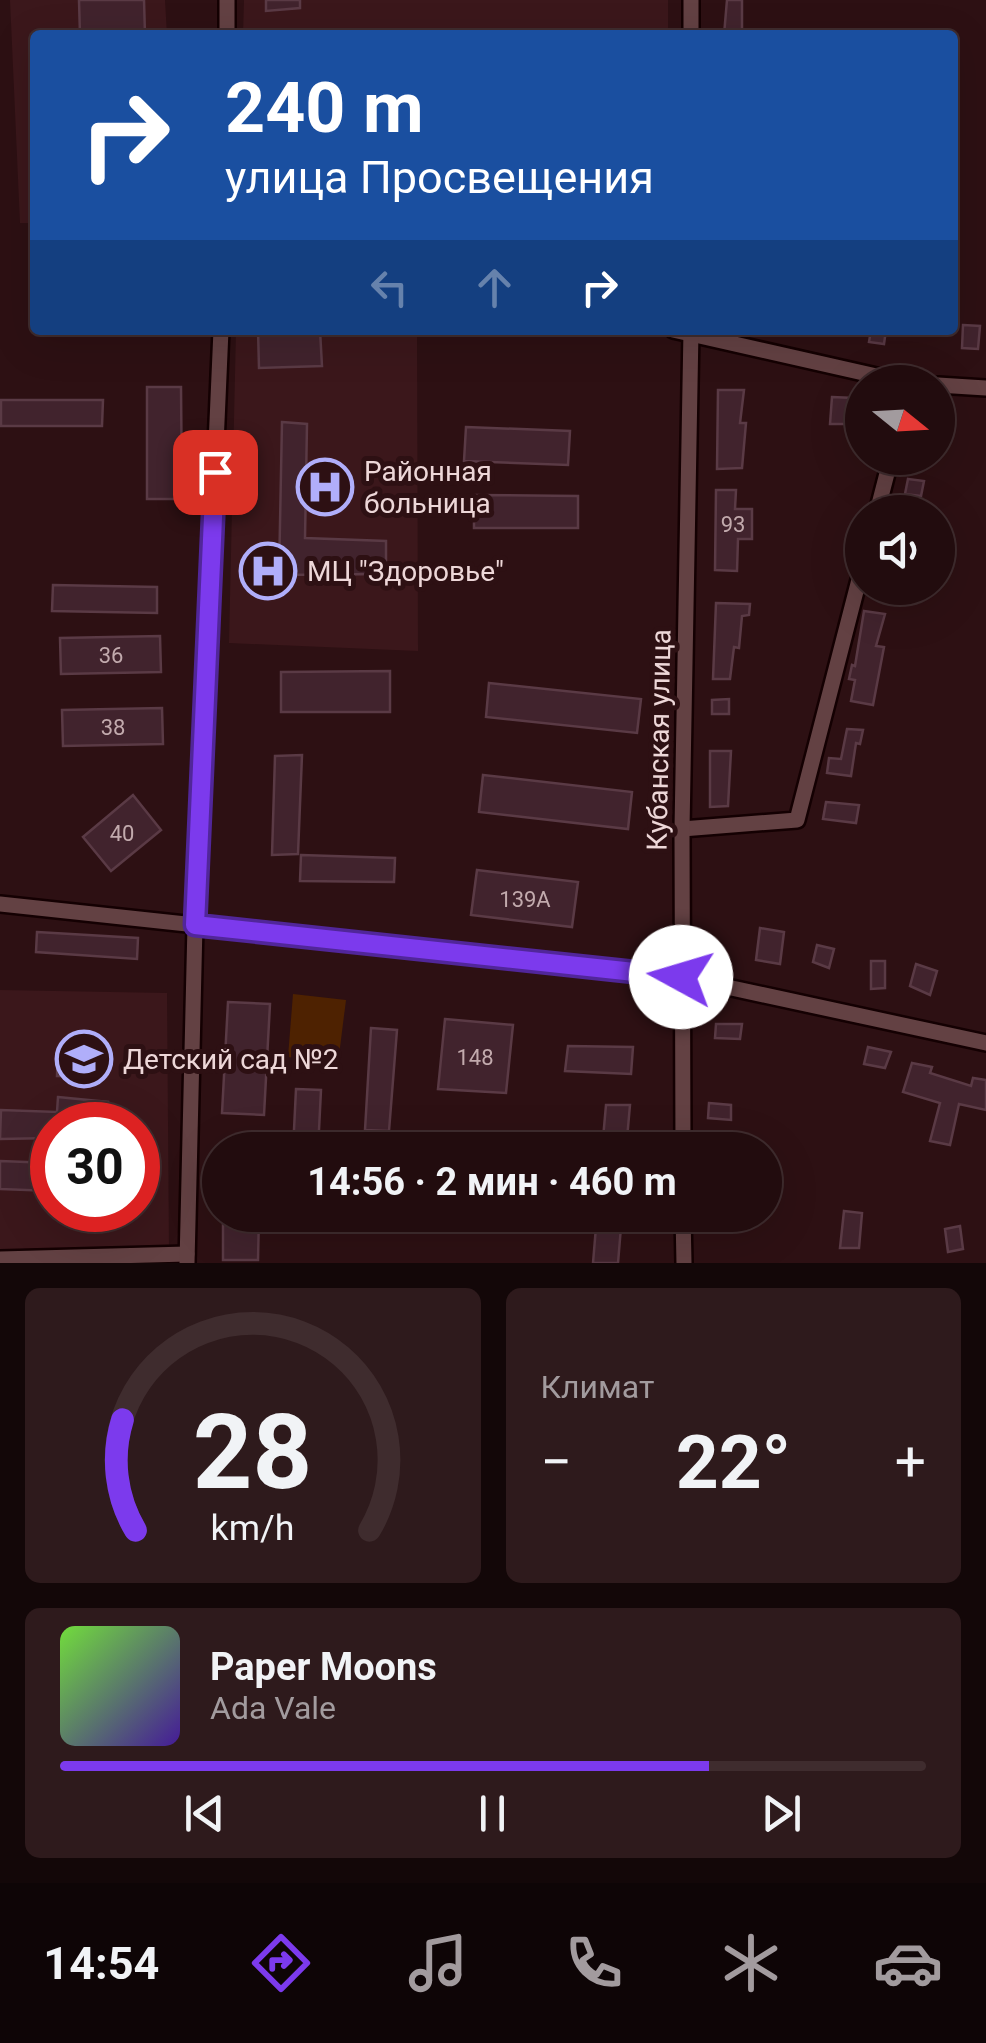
<!DOCTYPE html>
<html lang="ru">
<head>
<meta charset="utf-8">
<style>
  :root { --surface:#220c0e; --page:#2e1a1c; --text:#f1f3f6; --muted:#a29b9e; --line:#3f2c2e; --accent:#7c3aed }
  body { margin:0; font-family:Roboto,sans-serif; background:var(--page); color:var(--text); height:100vh; display:flex; flex-direction:column; font-size:38px; white-space:nowrap }
  * { box-sizing:border-box; margin:0 }
  p { font-size:32px; color:var(--muted) }
  .icon { flex:none; width:55px; height:55px; fill:none; stroke:currentColor; stroke-width:2; stroke-linecap:round; stroke-linejoin:round }
  .map { position:relative; height:1263px; overflow:hidden }
  .side { display:flex; flex-direction:column; gap:25px; padding:25px; background:#130708; flex:1 }
  .side>* { flex:none }
  .hud { position:absolute; left:30px; top:30px; width:928px; height:305px; border-radius:10px; box-shadow:0 10px 40px #0002,0 0 0 2px var(--line); background:#1a4fa0; color:#fff; overflow:hidden }
  .needle { width:65px; rotate:108deg }
  .fabs { position:absolute; left:845px; top:365px; display:grid; gap:20px }
  .fabs a { display:grid; place-items:center; width:110px; height:110px; border-radius:50%; background:var(--surface); box-shadow:0 10px 40px #0002,0 0 0 2px var(--line); font-size:50px }
  .speed { position:absolute; left:30px; top:1102px; display:flex; gap:20px; font-size:50px; font-weight:700; text-align:center }
  .speed>* { display:grid; place-content:center; width:130px; height:130px; border-radius:50%; background:var(--surface); box-shadow:0 10px 40px #0002,0 0 0 2px var(--line); line-height:1 }
  .speed .limit { border:15px solid #d22; background:#fff; color:#111 }
  .pin { position:absolute; display:grid; place-items:center; width:85px; height:85px; color:#fff; margin:-42px; border-radius:20px; box-shadow:0 5px 15px #0006 }
  .me { position:absolute; width:110px; margin:-55px; rotate:276deg; stroke-linejoin:round; filter:drop-shadow(0 0 8px #0008) }
  .turn { display:flex; align-items:center; gap:35px; height:210px; padding:0 30px; font-size:45px }
  .turn .icon { width:130px; height:130px; stroke-width:2.5 }
  .turn b { display:block; font-size:70px; line-height:85px }
  .lanes { display:flex; align-items:center; height:95px; padding:0 30px; background:#0003; justify-content:center; gap:50px; direction:ltr }
  .lanes .off { opacity:.35 }
  .big { font-size:75px; font-weight:700; line-height:1.1 }
  .side .card { flex:1; display:flex; flex-direction:column; justify-content:center; gap:15px; min-width:0; padding:0 35px; border-radius:15px; background:var(--page) }
  .side .dial { align-items:center; gap:0 }
  .dial svg { height:260px; overflow:visible; fill:none; stroke:var(--line); stroke-width:7; stroke-linecap:round; text-anchor:middle }
  .dial text { fill:var(--text); stroke:none }
  .song { display:flex; align-items:center; gap:30px }
  .cover { width:120px; height:120px; border-radius:15px; background:linear-gradient(135deg,hsl(100 70% 55%),hsl(260 70% 35%)) }
  .played { height:10px; border-radius:5px; background:linear-gradient(90deg,var(--accent) 75%,var(--line) 75%) }
  .keys { display:flex; justify-content:space-around; direction:ltr }
  .heat { display:flex; justify-content:space-between; align-items:center; font-size:55px; direction:ltr }
  .side .tiles { flex:1; display:grid; gap:25px; grid-template-columns:1fr 1fr }
  .card:last-child { grid-column:span 2 }
  .trip { position:absolute; left:202px; top:1132px; width:580px; height:100px; border-radius:50px; background:var(--surface); box-shadow:0 10px 40px #0002,0 0 0 2px var(--line); font-weight:700; line-height:100px; text-align:center }
  .menu { display:flex; height:160px; justify-content:space-around; align-items:center; background:#0e0506; color:var(--muted) }
  .menu .icon { width:70px; height:70px }
  .menu .on { color:var(--accent) }
  .menu b { font-size:45px; color:var(--text) }
  .map>svg:first-child { display:block }
  .built { fill:#3b171b; fill-rule:evenodd }
  .green { fill:#4e2201 }
  .building { fill:#41232d; stroke:#5a3a45; stroke-width:2.5 }
  .lines { fill:none; stroke-linecap:round; stroke-linejoin:round }
  .minor-casing { stroke:#140002; stroke-width:20 }
  .minor { stroke:#634143; stroke-width:15 }
  .route-casing { stroke:#51269a; stroke-width:25 }
  .route { stroke:#7c3aed; stroke-width:18 }
  .labels { text-anchor:middle; dominant-baseline:central; stroke-width:10; stroke-linejoin:round; paint-order:stroke }
  .number-label { font-size:22px; fill:#c2aaad }
  .poi-label { font-size:28px; fill:#edd7d8; stroke:#2d1013; text-anchor:start }
  .street-label { font-size:28px; fill:#edd7d8; stroke:#2d1013 }
</style>
</head>
<body>
<div class="map">
<svg width="986" height="1263" viewBox="0 0 986 1263">
  <rect width="100%" height="100%" fill="#2d1013"/>
  <g class="built">
    <path d="M 10,0 L 165,0 L 167,35 L 35,35 L 35,223 L 20,223 Z"/>
    <path d="M 244,0 L 668,0 L 668,35 L 243,35 Z"/>
    <path d="M 236,330 L 417,330 L 418,651 L 229,643 Z"/>
    <path d="M 0,990 L 167,993 L 169,1249 L 0,1249 ZM 52,1125 L 138,1125 L 138,1210 L 52,1210 Z"/>
  </g>
  <path class="green" d="M 293,994 L 346,1000 L 338,1063 L 288,1057 Z"/>
  <g class="building">
    <path d="M 79,0 L 144,0 L 145,35 L 80,35 Z"/>
    <path d="M 266,0 L 300,0 L 300,8 L 266,11 Z"/>
    <path d="M 727,0 L 742,0 L 742,35 L 724,35 Z"/>
    <path d="M 963,325 L 980,326 L 978,349 L 962,348 Z"/>
    <path d="M 258,330 L 320,330 L 322,366 L 259,368 Z"/>
    <path d="M 871,330 L 886,330 L 884,344 L 869,342 Z"/>
    <path d="M 147,387 L 181,387 L 182,499 L 147,499 Z"/>
    <path d="M 718,390 L 744,390 L 740,423 L 746,423 L 742,468 L 717,469 Z"/>
    <path d="M 832,397 L 854,398 L 851,424 L 830,424 Z"/>
    <path d="M 1,400 L 103,400 L 102,426 L 1,426 Z"/>
    <path d="M 938,410 L 952,413 L 948,429 L 938,426 Z"/>
    <path d="M 282,422 L 307,424 L 305,538 L 386,541 L 386,574 L 279,575 Z"/>
    <path d="M 466,427 L 570,431 L 568,465 L 464,461 Z"/>
    <path d="M 908,479 L 924,481 L 921,496 L 905,494 Z"/>
    <path d="M 716,490 L 736,490 L 735,509 L 752,509 L 752,539 L 738,539 L 737,571 L 715,570 Z"/>
    <path d="M 474,495 L 578,496 L 578,528 L 474,528 Z"/>
    <path d="M 53,585 L 157,587 L 157,613 L 52,611 Z"/>
    <path d="M 716,603 L 750,604 L 749,615 L 742,616 L 739,648 L 734,647 L 730,679 L 713,679 Z"/>
    <path d="M 864,611 L 885,614 L 876,646 L 884,647 L 873,705 L 851,701 L 855,680 L 849,679 L 852,665 L 855,666 Z"/>
    <path d="M 160,636 L 161,672 L 61,674 L 60,638 Z"/>
    <path d="M 390,671 L 390,712 L 281,712 L 281,672 Z"/>
    <path d="M 489,683 L 641,699 L 637,733 L 486,717 Z"/>
    <path d="M 729,699 L 729,714 L 712,714 L 712,700 Z"/>
    <path d="M 162,708 L 163,744 L 63,746 L 62,710 Z"/>
    <path d="M 847,729 L 863,730 L 860,744 L 856,743 L 851,776 L 827,773 L 829,758 L 841,759 Z"/>
    <path d="M 710,751 L 731,751 L 728,806 L 710,807 Z"/>
    <path d="M 302,755 L 298,854 L 272,855 L 275,756 Z"/>
    <path d="M 483,775 L 632,792 L 628,829 L 479,812 Z"/>
    <path d="M 133,795 L 161,830 L 111,871 L 83,837 Z"/>
    <path d="M 826,802 L 859,805 L 856,823 L 823,819 Z"/>
    <path d="M 301,855 L 395,858 L 394,882 L 300,881 Z"/>
    <path d="M 477,870 L 578,882 L 572,927 L 471,915 Z"/>
    <path d="M 760,928 L 784,932 L 780,964 L 756,960 Z"/>
    <path d="M 37,932 L 138,938 L 137,959 L 36,952 Z"/>
    <path d="M 817,945 L 834,949 L 829,968 L 813,962 Z"/>
    <path d="M 871,961 L 885,961 L 885,988 L 871,989 Z"/>
    <path d="M 916,964 L 937,971 L 930,995 L 910,986 Z"/>
    <path d="M 228,1002 L 270,1004 L 264,1115 L 222,1113 Z"/>
    <path d="M 445,1019 L 513,1025 L 506,1093 L 438,1089 Z"/>
    <path d="M 716,1024 L 742,1024 L 740,1039 L 715,1038 Z"/>
    <path d="M 371,1028 L 397,1030 L 389,1131 L 365,1130 Z"/>
    <path d="M 568,1046 L 633,1047 L 631,1074 L 565,1071 Z"/>
    <path d="M 868,1047 L 891,1052 L 885,1068 L 864,1064 Z"/>
    <path d="M 58,1049 L 107,1050 L 106,1077 L 57,1076 Z"/>
    <path d="M 912,1063 L 932,1067 L 930,1073 L 971,1086 L 973,1078 L 986,1080 L 986,1110 L 959,1104 L 950,1145 L 930,1141 L 940,1103 L 903,1092 Z"/>
    <path d="M 296,1089 L 321,1090 L 318,1150 L 293,1150 Z"/>
    <path d="M 58,1097 L 108,1102 L 107,1125 L 52,1125 L 52,1138 L 0,1139 L 1,1110 L 57,1112 Z"/>
    <path d="M 709,1103 L 731,1105 L 731,1120 L 708,1118 Z"/>
    <path d="M 606,1105 L 630,1105 L 626,1150 L 602,1150 Z"/>
    <path d="M 0,1161 L 52,1163 L 52,1191 L 0,1189 Z"/>
    <path d="M 844,1211 L 862,1213 L 859,1248 L 840,1248 Z"/>
    <path d="M 223,1215 L 259,1215 L 258,1260 L 223,1260 Z"/>
    <path d="M 597,1215 L 622,1215 L 618,1263 L 593,1263 Z"/>
    <path d="M 960,1226 L 963,1249 L 948,1252 L 945,1229 Z"/>
  </g>
  <g class="lines">
    <g class="minor-casing">
      <g id="minor">
        <path d="M 691,0 L 691,35"/>
        <path d="M 227,35 L 227,0"/>
        <path d="M 673,330 L 903,382"/>
        <path d="M 938,385 L 986,388"/>
        <path d="M 877,512 L 891,458"/>
        <path d="M 682,829 L 797,820 L 862,568"/>
        <path d="M 0,904 L 681,977 L 986,1043"/>
        <path d="M 683,1150 L 682,829 L 691,330"/>
        <path d="M 683,1215 L 684,1263"/>
        <path d="M 0,1259 L 187,1254"/>
        <path d="M 187,1263 L 195,925 L 221,330"/>
      </g>
    </g>
    <use href="#minor" class="minor"/>
  </g>
  <g class="lines">
    <g class="route-casing">
      <path id="route" d="M 215,472 L 195,925 L 681,977"/>
    </g>
    <use href="#route" class="route"/>
  </g>
  <defs>
    <g id="hospital-ring" transform="scale(2.875)"><circle r="9.5" fill="#2d1013" stroke="#b0aefa" stroke-width="1.5"/><path d="M-5-5h3v3.5h4V-5h3V5h-3V1.5h-4V5h-3Z" fill="#b0aefa"/></g>
    <g id="school-ring" transform="scale(2.875)"><circle r="9.5" fill="#2d1013" stroke="#b0aefa" stroke-width="1.5"/><path d="M0-5L7-2L0 1L-7-2ZM-4 1L0 2.5L4 1V4Q0 6-4 4Z" fill="#b0aefa"/></g>
  </defs>
  <g fill-rule="evenodd">
    <use href="#hospital-ring" x="325" y="487"/>
    <use href="#hospital-ring" x="268" y="571"/>
    <use href="#school-ring" x="84" y="1059"/>
  </g>
  <g class="labels">
    <g class="number-label">
      <text x="733" y="524">93</text>
      <text x="111" y="655">36</text>
      <text x="113" y="727">38</text>
      <text x="122" y="833">40</text>
      <text x="525" y="899">139А</text>
      <text x="475" y="1057">148</text>
    </g>
    <g class="poi-label">
      <text x="364" y="471">Районная<tspan x="364" dy="32">больница</tspan></text>
      <text x="307" y="571">МЦ "Здоровье"</text>
      <text x="123" y="1059">Детский сад №2</text>
    </g>
    <g class="street-label">
      <text transform="translate(659 740) rotate(-89)">Кубанская улица</text>
    </g>
  </g>
</svg>
<div class="fabs">
<a><svg class="needle" viewBox="-14 -14 28 28"><path d="M0-13l5 13h-10z" fill="#e53935"/><path d="M0 13l5-13h-10z" fill="#a29b9e"/></svg></a>
<a><svg class="icon" aria-label="sound" viewBox="0 0 24 24"><path d="M4 9h4l5-4v14l-5-4H4zM17 9q2 3 0 6"/></svg></a>
</div>
<div class="speed"><div class="limit">30</div></div>
<div class="pin" style="left:215px;top:472px;background:#d93025"><svg class="icon" aria-label="arrive" viewBox="0 0 24 24"><path d="M6 21V4h12l-3 4 3 4H6"/></svg></div>
<svg class="me" style="left:681px;top:977px" viewBox="-20 -20 40 40"><circle r="19" fill="#fff"/><path d="M0-13L10 11 0 6-10 11z" fill="#7c3aed"/></svg>
<div class="trip">14:56 · 2 мин · 460 m</div>
<div class="hud">
<div class="turn"><svg class="icon" aria-label="right" viewBox="0 0 24 24"><path d="M7 20v-9h11M14 6l5 5-5 5"/></svg><div><b>240 m</b>улица Просвещения</div></div>
<div class="lanes"><svg class="icon off" aria-label="left" viewBox="0 0 24 24"><path d="M17 20v-9H6M10 6l-5 5 5 5"/></svg><svg class="icon off" aria-label="ahead" viewBox="0 0 24 24"><path d="M12 20V5M6 11l6-6 6 6"/></svg><svg class="icon" aria-label="right" viewBox="0 0 24 24"><path d="M7 20v-9h11M14 6l5 5-5 5"/></svg></div>
</div>
</div>
<section class="side">
<div class="tiles">
<div class="card dial"><svg viewBox="0 0 100 80">
<path d="M14 69A42 42 0 1 1 86 69"/>
<path d="M14 69A42 42 0 0 1 10 35" stroke="#7c3aed"/>
<text x="50" y="56" font-size="32" font-weight="700">28</text>
<text x="50" y="72" font-size="11">km/h</text>
</svg></div>
<div class="card"><p>Климат</p>
<div class="heat"><a>−</a><b class="big">22°</b><a>+</a></div>
</div>
<div class="card">
<div class="song"><i class="cover"></i><div><b>Paper Moons</b><p>Ada Vale</p></div></div>
<div class="played"></div>
<div class="keys"><svg class="icon" aria-label="previous" viewBox="0 0 24 24"><path d="M18 5L8 12l10 7zM5 5v14"/></svg><svg class="icon" aria-label="pause" viewBox="0 0 24 24"><path d="M8 5v14M16 5v14"/></svg><svg class="icon" aria-label="next" viewBox="0 0 24 24"><path d="M6 5l10 7-10 7zM19 5v14"/></svg></div>
</div>
</div>
</section>
<nav class="menu">
<b>14:54</b>
<svg class="icon on" aria-label="directions" viewBox="0 0 24 24"><path d="M12 3l9 9-9 9-9-9zM9 14v-3h6M13 9l2 2-2 2"/></svg>
<svg class="icon" aria-label="music" viewBox="0 0 24 24"><path d="M9 18V5l10-2v13"/><circle cx="6" cy="18" r="3"/><circle cx="16" cy="16" r="3"/></svg>
<svg class="icon" aria-label="phone" viewBox="0 0 24 24"><path d="M5 4h4l2 5-3 2q2 4 5 5l2-3 5 2v4C11 20 4 13 5 4z"/></svg>
<svg class="icon" aria-label="climate" viewBox="0 0 24 24"><path d="M12 3v18M4 7l16 10M4 17L20 7"/></svg>
<svg class="icon" aria-label="car" viewBox="0 0 24 24"><path d="M5 17H2v-5l4-1 3-4h7l3 4 3 1v5h-3M9 17h6M6 11h13"/><circle cx="7" cy="17" r="2"/><circle cx="17" cy="17" r="2"/></svg>
</nav>
</body>
</html>
